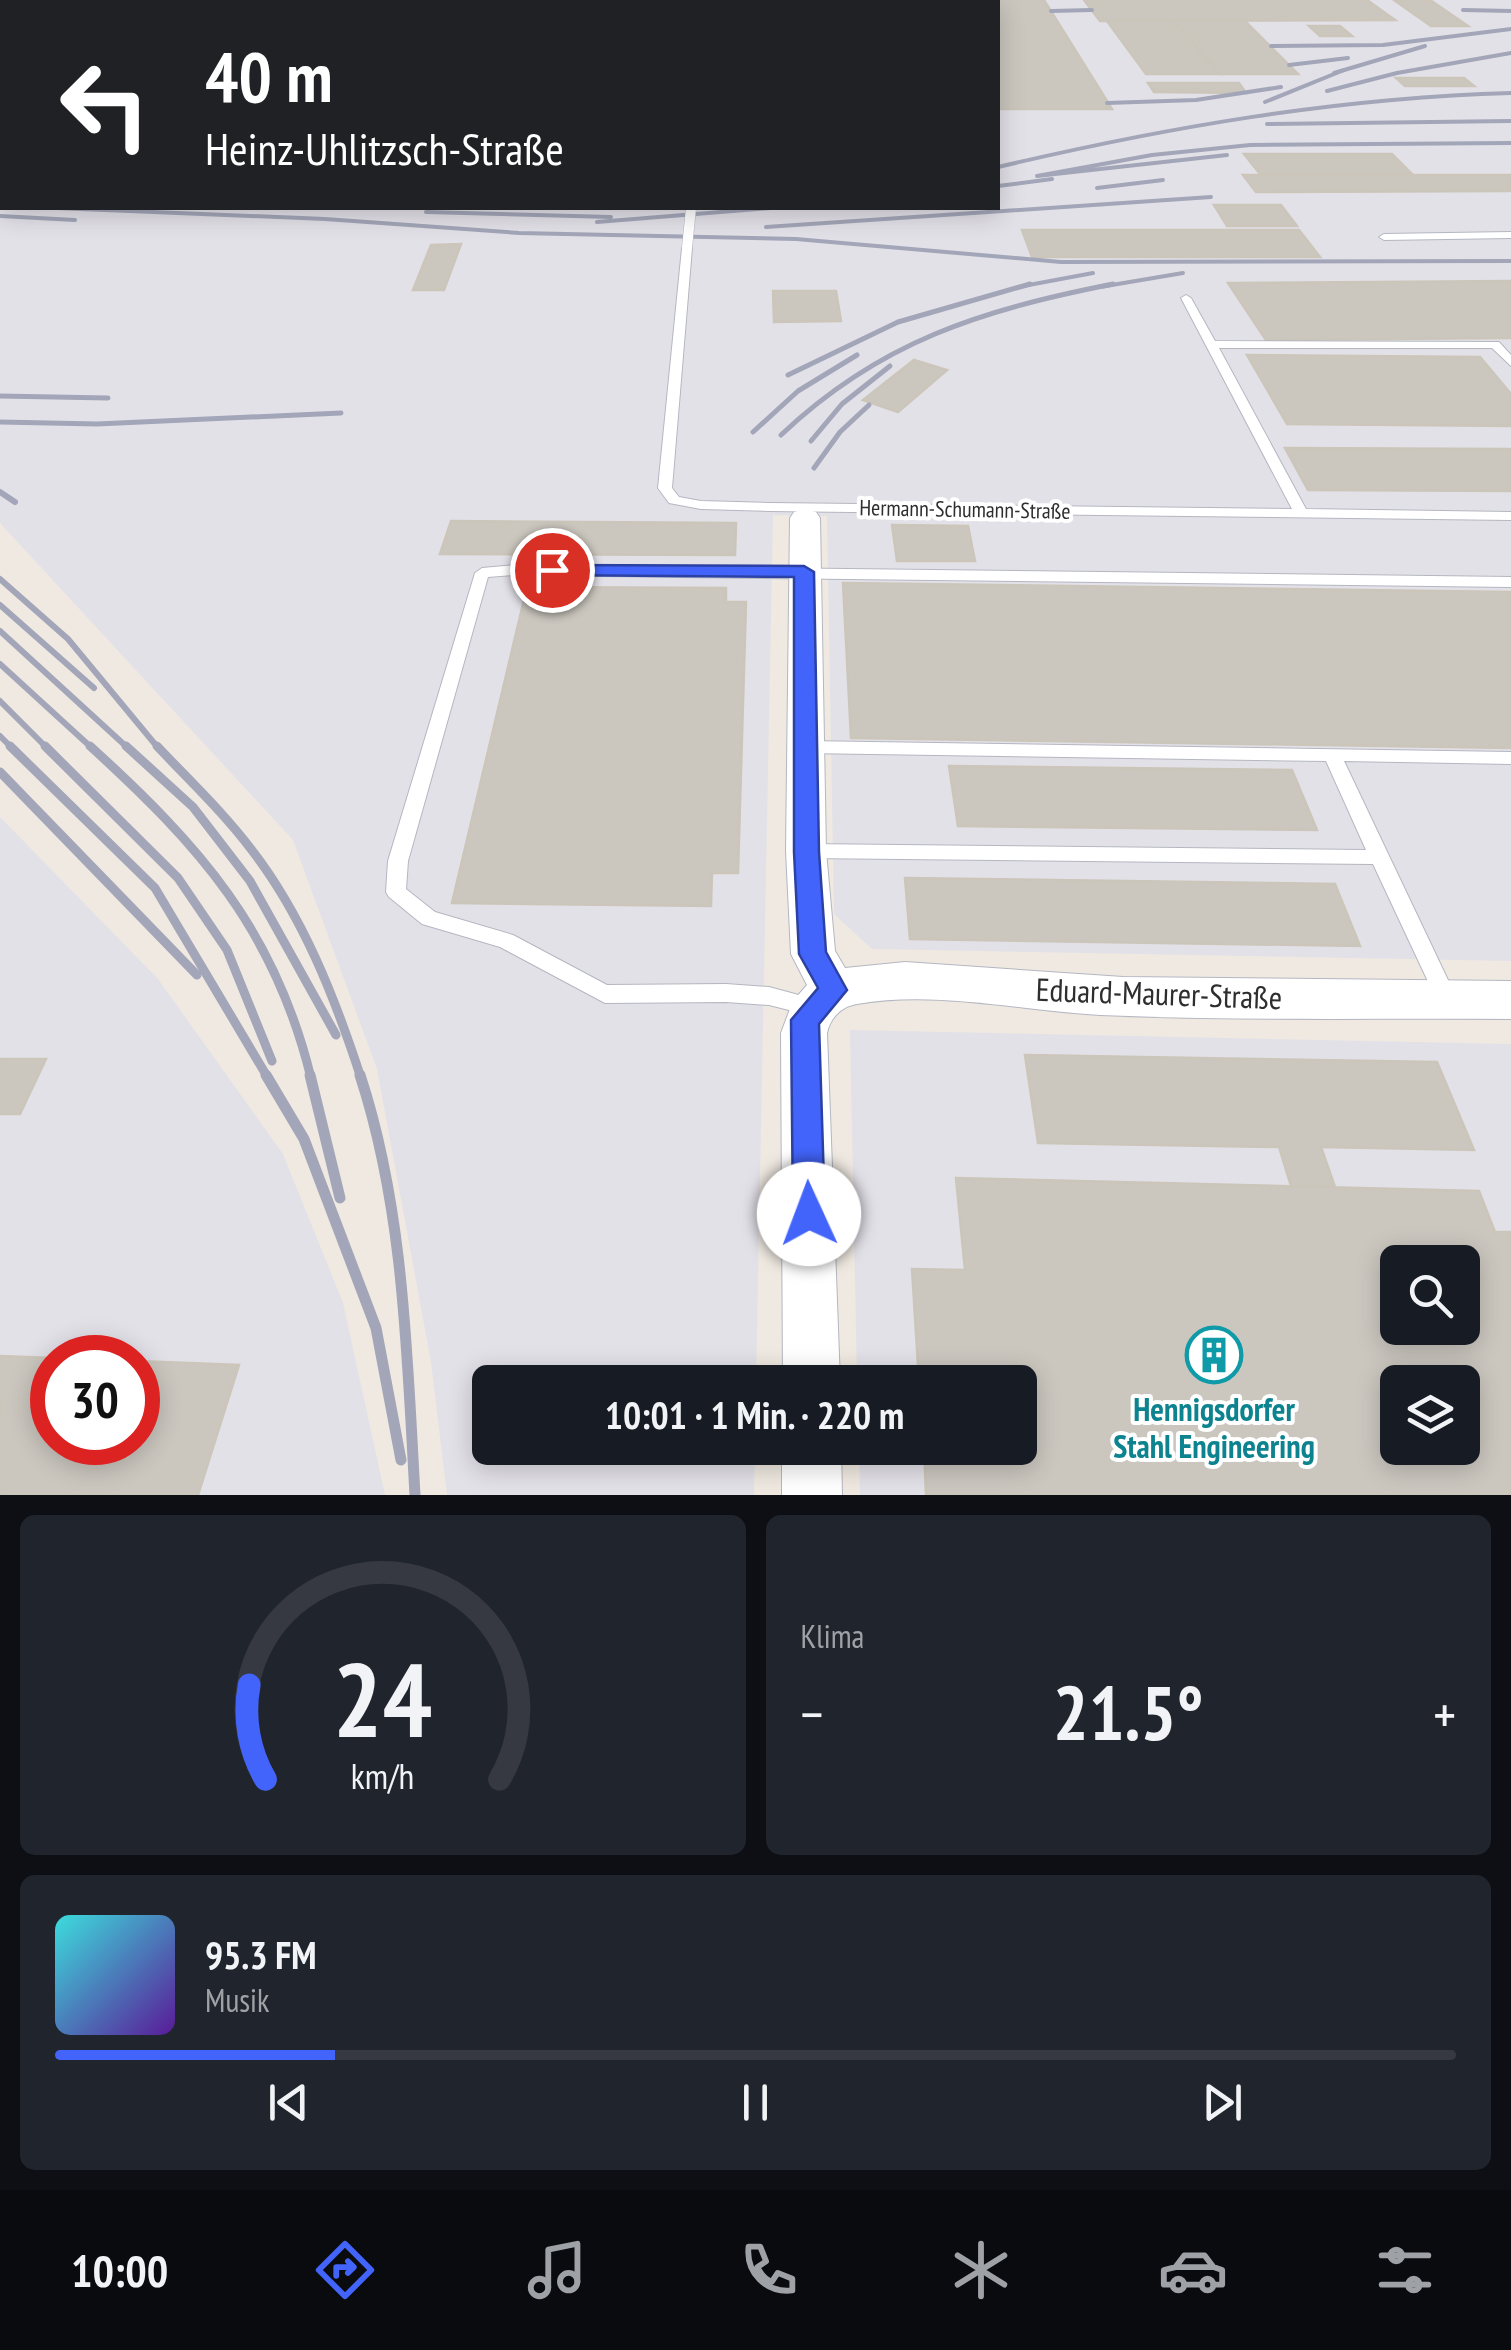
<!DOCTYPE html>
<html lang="de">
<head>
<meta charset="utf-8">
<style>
  :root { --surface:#171b24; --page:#20242c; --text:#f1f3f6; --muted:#9ea1a6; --line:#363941; --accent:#4264fb }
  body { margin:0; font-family:"PT Sans Narrow",sans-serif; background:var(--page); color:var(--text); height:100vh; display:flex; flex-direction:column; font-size:38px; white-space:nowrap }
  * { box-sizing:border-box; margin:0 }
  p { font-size:32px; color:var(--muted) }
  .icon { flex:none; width:55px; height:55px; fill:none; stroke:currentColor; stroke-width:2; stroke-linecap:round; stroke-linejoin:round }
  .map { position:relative; height:1495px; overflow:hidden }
  .drawer { display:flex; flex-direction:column; gap:20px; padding:20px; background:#0d0f14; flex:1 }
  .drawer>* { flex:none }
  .guide { position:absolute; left:0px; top:0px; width:1000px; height:210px; box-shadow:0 5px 25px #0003; background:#202124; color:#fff; overflow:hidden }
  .tools { position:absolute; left:1380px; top:1245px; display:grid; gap:20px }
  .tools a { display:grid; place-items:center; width:100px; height:100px; border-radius:15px; background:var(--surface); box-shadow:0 5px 25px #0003; font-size:50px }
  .speed { position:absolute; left:30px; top:1335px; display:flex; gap:20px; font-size:50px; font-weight:700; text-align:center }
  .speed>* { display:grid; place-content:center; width:130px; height:130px; border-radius:50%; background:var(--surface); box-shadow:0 5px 25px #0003; line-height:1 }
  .speed .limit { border:15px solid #d22; background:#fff; color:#111 }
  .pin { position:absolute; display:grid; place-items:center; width:85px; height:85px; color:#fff; margin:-42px; border:5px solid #fff; border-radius:50%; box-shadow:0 2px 10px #0007 }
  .me { position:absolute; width:110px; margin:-55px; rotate:358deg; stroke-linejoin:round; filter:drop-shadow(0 0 8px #0008) }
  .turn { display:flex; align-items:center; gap:35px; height:210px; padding:0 40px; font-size:45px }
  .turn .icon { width:130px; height:130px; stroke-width:2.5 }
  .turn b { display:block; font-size:70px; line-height:85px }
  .big { font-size:75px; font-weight:700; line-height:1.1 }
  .drawer .card { flex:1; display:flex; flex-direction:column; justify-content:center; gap:15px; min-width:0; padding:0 35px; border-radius:15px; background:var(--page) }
  .drawer .dial { align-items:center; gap:0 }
  .dial svg { height:260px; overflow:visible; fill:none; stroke:var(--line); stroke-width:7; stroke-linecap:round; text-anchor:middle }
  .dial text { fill:var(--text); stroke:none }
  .song { display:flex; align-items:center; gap:30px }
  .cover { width:120px; height:120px; border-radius:15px; background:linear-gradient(135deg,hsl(180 70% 55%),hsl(270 70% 35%)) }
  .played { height:10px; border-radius:5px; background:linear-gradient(90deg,var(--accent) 20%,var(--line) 20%) }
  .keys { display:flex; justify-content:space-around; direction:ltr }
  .heat { display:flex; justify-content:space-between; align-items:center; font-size:55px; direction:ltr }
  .drawer .tiles { flex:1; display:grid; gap:20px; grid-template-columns:1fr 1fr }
  .card:last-child { grid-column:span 2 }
  .trip { position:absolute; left:472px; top:1365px; width:565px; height:100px; border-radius:15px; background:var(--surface); box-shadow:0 5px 25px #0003; font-weight:700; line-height:100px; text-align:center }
  .tab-bar { display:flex; height:160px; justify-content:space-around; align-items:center; background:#090b0e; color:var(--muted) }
  .tab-bar .icon { width:70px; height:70px }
  .tab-bar .current { color:var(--accent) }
  .tab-bar b { font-size:45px; color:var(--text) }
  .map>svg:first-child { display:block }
  .industrial { fill:#e3e1e8; fill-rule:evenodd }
  .building { fill:#cbc7bf; stroke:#cbc5ba; stroke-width:2.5; fill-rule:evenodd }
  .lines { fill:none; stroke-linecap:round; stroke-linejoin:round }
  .lane-casing { stroke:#b4b7c1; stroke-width:2 }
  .street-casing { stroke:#b4b7c1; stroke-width:2 }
  .lane { fill:#fff; fill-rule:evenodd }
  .street { fill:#fff; fill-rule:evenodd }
  .rail-far4 { stroke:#a3a6b8; stroke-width:4 }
  .rail-far3 { stroke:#a3a6b8; stroke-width:5 }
  .rail-far2 { stroke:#a3a6b8; stroke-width:6 }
  .rail-far1 { stroke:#a3a6b8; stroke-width:9 }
  .rail { stroke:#a3a6b8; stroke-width:11 }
  .lane-bridge-casing { stroke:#b4b7c1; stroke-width:11; stroke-linecap:butt }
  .lane-bridge { stroke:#fff; stroke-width:10 }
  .route { fill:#4264fb; stroke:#2b41a3; stroke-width:2.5 }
  .labels { text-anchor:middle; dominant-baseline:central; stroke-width:8; stroke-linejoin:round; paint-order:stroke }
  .far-street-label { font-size:22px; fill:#2e2e2e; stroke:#fff }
  .near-street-label { font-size:32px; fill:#2e2e2e; stroke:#fff }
  .near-culture-label { font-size:32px; font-weight:bold; fill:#0d838f; stroke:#fff }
</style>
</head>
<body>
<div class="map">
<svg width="1511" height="1495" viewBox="0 0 1511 1495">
  <rect width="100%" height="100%" fill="#efe9e1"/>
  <g class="industrial">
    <path d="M 0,0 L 1511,0 L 1511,961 L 872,949 L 834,914 L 827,516 L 773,515 L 756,1382 L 490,1382 L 490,1448 L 755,1448 L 754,1495 L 447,1495 L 431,1362 L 377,1069 L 293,840 L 0,523 ZM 2,2 L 998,2 L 998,208 L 2,208 Z"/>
    <path d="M 0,817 L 158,979 L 283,1154 L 343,1303 L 385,1495 L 0,1495 ZM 52,1358 L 138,1358 L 138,1442 L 52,1442 Z"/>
    <path d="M 850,1030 L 1511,1044 L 1511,1495 L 860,1495 L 859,1448 L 1020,1448 L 1020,1382 L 857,1382 ZM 1398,1262 L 1462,1262 L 1462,1328 L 1398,1328 ZM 1398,1382 L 1462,1382 L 1462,1448 L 1398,1448 Z"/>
  </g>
  <g class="building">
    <path d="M 848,0 L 1044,0 L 1112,109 L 998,109 L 998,2 Z"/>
    <path d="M 1084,0 L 1367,0 L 1395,20 L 1100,21 Z"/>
    <path d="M 1394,0 L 1430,0 L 1468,26 L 1431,26 Z"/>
    <path d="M 1107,21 L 1173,21 L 1221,74 L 1146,74 Z"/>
    <path d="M 1173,21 L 1245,21 L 1298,74 L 1221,74 Z"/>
    <path d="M 1309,26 L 1340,26 L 1352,36 L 1320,36 Z"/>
    <path d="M 1396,78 L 1464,78 L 1474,86 L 1405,86 Z"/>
    <path d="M 1148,83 L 1239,83 L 1246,93 L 1154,92 Z"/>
    <path d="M 1244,154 L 1392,154 L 1412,174 L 1260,174 Z"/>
    <path d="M 1243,175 L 1511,175 L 1511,191 L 1256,192 Z"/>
    <path d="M 1214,205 L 1281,205 L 1297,226 L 1227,226 Z"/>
    <path d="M 1022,230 L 1299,230 L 1320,257 L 1032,257 Z"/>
    <path d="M 461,244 L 444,290 L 413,290 L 431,245 Z"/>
    <path d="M 1511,281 L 1511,338 L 1266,340 L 1228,283 Z"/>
    <path d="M 773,291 L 836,291 L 841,321 L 774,322 Z"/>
    <path d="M 1247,355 L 1480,357 L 1511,394 L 1511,426 L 1287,424 Z"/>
    <path d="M 914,360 L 947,370 L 898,412 L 863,400 Z"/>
    <path d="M 1285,448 L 1511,449 L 1511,491 L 1308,490 Z"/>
    <path d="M 451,521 L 736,523 L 735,555 L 440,554 Z"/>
    <path d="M 892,525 L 968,526 L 975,561 L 897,561 Z"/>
    <path d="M 843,583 L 1511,592 L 1511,748 L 851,738 Z"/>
    <path d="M 527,587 L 726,588 L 726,602 L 746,602 L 738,873 L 712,873 L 711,906 L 452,903 Z"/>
    <path d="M 949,766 L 1292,770 L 1317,830 L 958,826 Z"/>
    <path d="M 905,878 L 1335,884 L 1360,946 L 910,939 Z"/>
    <path d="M 1025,1055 L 1437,1062 L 1474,1150 L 1321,1147 L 1335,1187 L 1291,1186 L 1279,1147 L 1038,1143 Z"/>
    <path d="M 0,1059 L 46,1059 L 20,1114 L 0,1114 Z"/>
    <path d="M 956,1178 L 1479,1191 L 1495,1232 L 1511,1232 L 1511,1495 L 926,1495 L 924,1448 L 1020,1448 L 1020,1382 L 919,1382 L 912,1269 L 965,1270 ZM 1398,1262 L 1462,1262 L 1462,1328 L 1398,1328 ZM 1398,1382 L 1462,1382 L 1462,1448 L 1398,1448 Z"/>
    <path d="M 0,1356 L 52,1358 L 52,1442 L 138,1442 L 138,1361 L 239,1365 L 198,1495 L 0,1495 Z"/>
  </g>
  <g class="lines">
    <g class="lane-casing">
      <g id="lane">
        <path d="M 0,139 L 2,140 L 2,144 L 0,145 Z"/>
        <path d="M 1511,232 L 1511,238 L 1384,240 L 1379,237 L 1384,234 Z"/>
        <path d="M 687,245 L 692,248 L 672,488 L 679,497 L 701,501 L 769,503 L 1292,509 L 1181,298 L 1186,295 L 1191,298 L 1215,341 L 1499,342 L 1511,355 L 1511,366 L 1492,348 L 1219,348 L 1306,509 L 1511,512 L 1511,520 L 769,511 L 701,509 L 669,503 L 658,488 L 682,248 Z"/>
        <path d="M 515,565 L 1511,577 L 1511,587 L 515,575 L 488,577 L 408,861 L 406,889 L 435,912 L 513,935 L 607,985 L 726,984 L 769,987 L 821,1001 L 824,1007 L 821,1013 L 813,1016 L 769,1005 L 726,1002 L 605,1003 L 500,947 L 422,924 L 389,897 L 386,892 L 388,861 L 475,573 L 482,568 Z"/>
        <path d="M 805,741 L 1511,752 L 1511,764 L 1344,761 L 1457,999 L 1453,1005 L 1446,1008 L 1439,1005 L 1373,864 L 806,858 L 799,856 L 797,851 L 799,846 L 806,844 L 1366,850 L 1326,761 L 805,753 L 796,747 Z"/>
      </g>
    </g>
    <g class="street-casing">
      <g id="street">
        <path d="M 805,509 L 816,512 L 820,518 L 826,851 L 835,951 L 845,968 L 905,962 L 1123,977 L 1511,981 L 1511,1019 C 1374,1018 1237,1021 1100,1015 C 1021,1011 936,990 857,1004 C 842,1006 830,1018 827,1033 L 840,1382 L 783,1382 L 781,1033 L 793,1001 L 807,985 L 791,954 L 786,851 L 790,518 L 794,512 Z"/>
        <path d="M 782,1448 L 841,1448 L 842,1495 L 782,1495 Z"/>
      </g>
    </g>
    <use href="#lane" class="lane"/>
    <use href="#street" class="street"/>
    <g class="rail-far4">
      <path d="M 0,1 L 76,2"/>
      <path d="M 1463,10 L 1511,11"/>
      <path d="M 1051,11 L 1092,10"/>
      <path d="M 1271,46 L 1383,45 L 1511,29"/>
      <path d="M 1289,65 L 1348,58"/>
      <path d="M 1334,73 L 1425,46"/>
      <path d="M 1327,91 L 1397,73 L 1511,53"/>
      <path d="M 1265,102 L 1344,70"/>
      <path d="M 1107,103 L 1196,100 L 1281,87"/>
      <path d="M 1267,124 L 1511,121"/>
      <path d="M 1227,155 L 1037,176 L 1152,155 L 1250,145 L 1511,143"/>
      <path d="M 998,167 C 1168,127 1336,98 1511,93"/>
      <path d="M 998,186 L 1052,179"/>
      <path d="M 1097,188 L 1163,180"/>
      <path d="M 56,208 L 325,219 L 519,233 L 796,239 L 1061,262 L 1511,261"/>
      <path d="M 426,212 L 611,217"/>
      <path d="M 0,216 L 75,220"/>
      <path d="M 597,222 L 771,208"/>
      <path d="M 766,227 L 1211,197"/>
      <path d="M 1018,287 L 1093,273"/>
      <path d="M 1100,287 L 1183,273"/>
    </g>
    <g class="rail-far3">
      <path d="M 788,375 L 898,322 L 1030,284"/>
      <path d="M 0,396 L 108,398"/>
      <path d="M 0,422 L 97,424 L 341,413"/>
      <path d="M 753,432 L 798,391 L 857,355"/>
      <path d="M 781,435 C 880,341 982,310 1113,284"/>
      <path d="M 811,441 L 842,404 L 890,366"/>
      <path d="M 814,468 L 840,432 L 869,405"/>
    </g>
    <g class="rail-far2">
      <path d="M 0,492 L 15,502"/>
      <path d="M 0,579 L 68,639 L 159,749"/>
      <path d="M 0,605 L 94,688"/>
      <path d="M 0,631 L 129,749"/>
      <path d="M 0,664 L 93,749"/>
      <path d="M 0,701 L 48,749"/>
      <path d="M 0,736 L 13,749"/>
    </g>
    <g class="rail-far1">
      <path d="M 10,746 L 155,888 L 268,1078"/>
      <path d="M 45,746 L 178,878 L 227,950 L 272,1061"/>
      <path d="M 90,746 C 200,846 275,930 311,1078"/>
      <path d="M 126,746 L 193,807 L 250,881 L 336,1035"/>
      <path d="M 157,746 C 189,780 223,812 251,849 C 303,916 335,998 361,1078"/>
      <path d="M 0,772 L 197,975"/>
    </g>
    <g class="rail">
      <path d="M 266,1075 L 304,1139 L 376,1328 L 401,1460"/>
      <path d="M 310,1075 L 340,1198"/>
      <path d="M 360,1075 C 404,1209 407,1355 415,1495"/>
    </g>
    <g class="lane-bridge-casing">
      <path id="lane-bridge" d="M 687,248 L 691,208"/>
    </g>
    <use href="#lane-bridge" class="lane-bridge"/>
  </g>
  <path class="route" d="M 552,565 L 804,566 L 814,572 L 819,852 L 826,952 L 847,990 L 819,1024 L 825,1214 L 820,1225 L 809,1230 L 798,1225 L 793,1214 L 791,1020 L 818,988 L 799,954 L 794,852 L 794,577 L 545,575 L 545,566 Z"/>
  <defs>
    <g id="building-ring" transform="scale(2.875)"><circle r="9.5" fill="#fff" stroke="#0f9aa8" stroke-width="1.5"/><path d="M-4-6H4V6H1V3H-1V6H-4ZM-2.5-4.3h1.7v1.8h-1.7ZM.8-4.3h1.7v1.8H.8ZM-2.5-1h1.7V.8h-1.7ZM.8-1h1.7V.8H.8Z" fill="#0f9aa8"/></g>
  </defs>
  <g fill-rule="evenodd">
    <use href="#building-ring" x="1214" y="1355"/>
  </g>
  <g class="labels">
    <g class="far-street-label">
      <text transform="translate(965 509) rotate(1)">Hermann-Schumann-Straße</text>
    </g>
    <g class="near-street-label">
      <text transform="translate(1159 993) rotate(2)">Eduard-Maurer-Straße</text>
    </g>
    <g class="near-culture-label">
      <text x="1214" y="1409">Hennigsdorfer<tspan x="1214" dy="37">Stahl Engineering</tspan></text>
    </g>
  </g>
</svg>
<div class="tools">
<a><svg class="icon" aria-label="search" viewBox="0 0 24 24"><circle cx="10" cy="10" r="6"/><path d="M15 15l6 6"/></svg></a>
<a><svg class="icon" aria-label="layers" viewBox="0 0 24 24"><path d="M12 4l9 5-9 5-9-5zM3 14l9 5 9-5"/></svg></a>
</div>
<div class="speed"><div class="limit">30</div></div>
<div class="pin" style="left:552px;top:570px;background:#d93025"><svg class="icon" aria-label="arrive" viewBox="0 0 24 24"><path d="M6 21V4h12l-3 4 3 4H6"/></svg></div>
<svg class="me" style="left:809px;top:1214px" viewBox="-20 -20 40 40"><circle r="19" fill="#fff"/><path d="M0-13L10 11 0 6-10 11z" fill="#4264fb"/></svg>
<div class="trip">10:01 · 1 Min. · 220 m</div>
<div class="guide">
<div class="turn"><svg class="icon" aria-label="left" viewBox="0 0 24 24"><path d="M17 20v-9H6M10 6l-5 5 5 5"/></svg><div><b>40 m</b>Heinz-Uhlitzsch-Straße</div></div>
</div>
</div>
<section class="drawer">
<div class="tiles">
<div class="card dial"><svg viewBox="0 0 100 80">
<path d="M14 69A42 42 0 1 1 86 69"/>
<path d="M14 69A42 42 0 0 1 9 40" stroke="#4264fb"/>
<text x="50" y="56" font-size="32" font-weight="700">24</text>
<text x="50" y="72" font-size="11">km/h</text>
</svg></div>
<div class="card"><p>Klima</p>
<div class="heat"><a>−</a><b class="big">21.5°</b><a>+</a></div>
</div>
<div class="card">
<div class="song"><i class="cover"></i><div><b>95.3 FM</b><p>Musik</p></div></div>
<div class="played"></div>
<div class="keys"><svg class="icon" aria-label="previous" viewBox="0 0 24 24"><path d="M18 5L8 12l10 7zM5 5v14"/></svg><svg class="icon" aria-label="pause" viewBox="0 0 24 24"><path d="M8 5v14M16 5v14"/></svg><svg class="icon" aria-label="next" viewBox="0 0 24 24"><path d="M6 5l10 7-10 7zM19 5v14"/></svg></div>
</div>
</div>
</section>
<nav class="tab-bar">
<b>10:00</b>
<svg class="icon current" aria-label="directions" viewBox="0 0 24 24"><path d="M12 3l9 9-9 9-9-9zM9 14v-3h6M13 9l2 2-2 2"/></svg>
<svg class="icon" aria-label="music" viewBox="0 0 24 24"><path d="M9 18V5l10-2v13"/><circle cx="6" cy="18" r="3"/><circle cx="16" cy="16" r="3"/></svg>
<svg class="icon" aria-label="phone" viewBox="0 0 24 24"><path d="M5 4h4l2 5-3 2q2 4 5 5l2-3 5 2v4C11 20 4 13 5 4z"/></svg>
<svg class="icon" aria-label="climate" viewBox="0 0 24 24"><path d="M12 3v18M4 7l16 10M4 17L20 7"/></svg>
<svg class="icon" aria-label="car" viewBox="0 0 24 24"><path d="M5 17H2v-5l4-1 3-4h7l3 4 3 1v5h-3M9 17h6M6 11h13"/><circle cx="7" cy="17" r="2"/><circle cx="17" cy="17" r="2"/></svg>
<svg class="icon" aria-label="filters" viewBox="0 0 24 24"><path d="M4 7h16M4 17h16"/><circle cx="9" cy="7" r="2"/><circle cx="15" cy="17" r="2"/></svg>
</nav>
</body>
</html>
